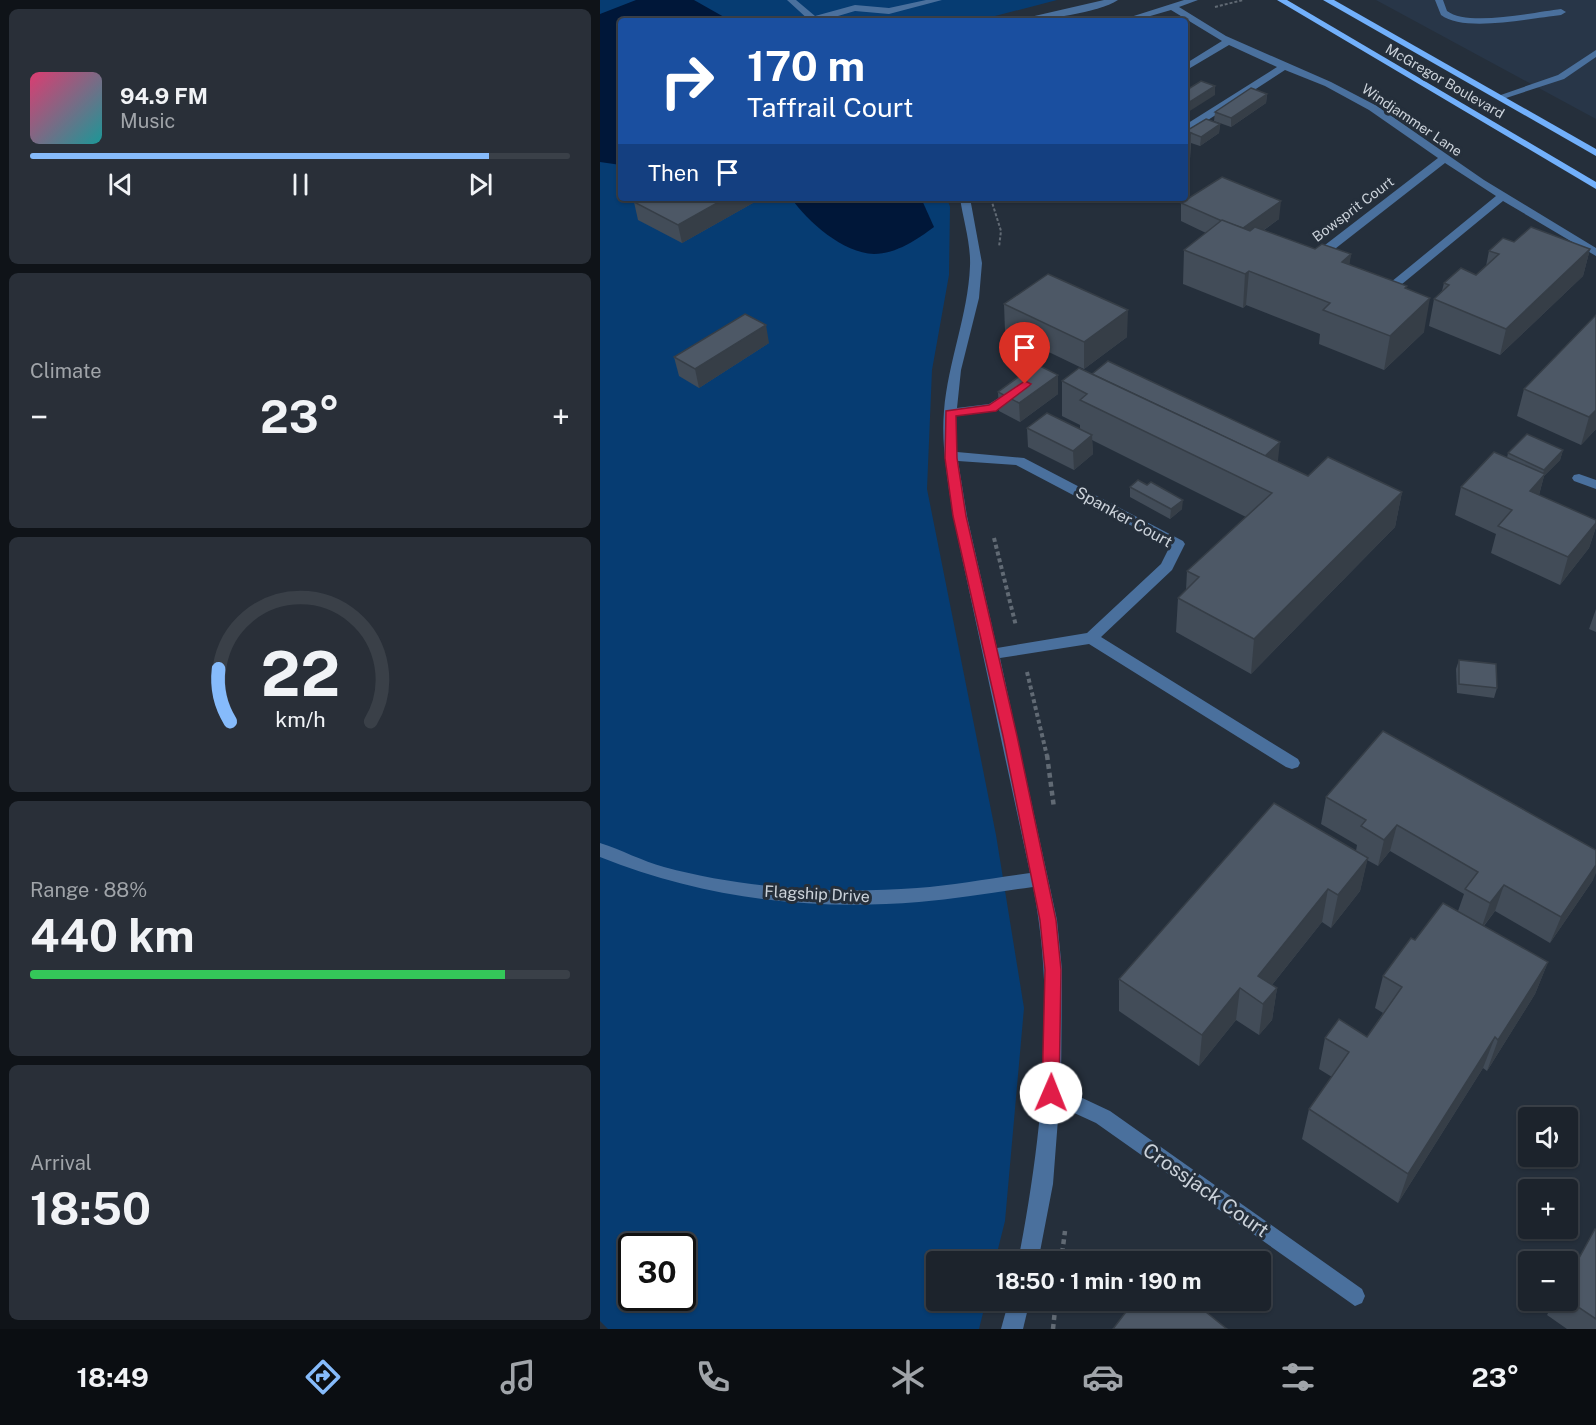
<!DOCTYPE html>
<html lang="en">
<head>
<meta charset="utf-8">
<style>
  :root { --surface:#1c232c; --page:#292f38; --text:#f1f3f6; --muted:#a0a4a9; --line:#3a4048; --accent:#86bbfb }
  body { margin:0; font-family:"Public Sans",sans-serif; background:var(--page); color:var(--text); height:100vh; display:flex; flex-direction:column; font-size:22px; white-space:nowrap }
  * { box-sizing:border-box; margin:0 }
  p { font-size:20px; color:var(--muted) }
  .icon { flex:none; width:33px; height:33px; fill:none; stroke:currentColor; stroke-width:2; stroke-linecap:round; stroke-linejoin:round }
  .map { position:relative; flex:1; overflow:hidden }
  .details { display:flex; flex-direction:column; gap:9px; padding:9px; background:#0f1318; width:600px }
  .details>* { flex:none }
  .hud { position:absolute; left:18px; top:18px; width:570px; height:183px; border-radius:6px; box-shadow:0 2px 4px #0004,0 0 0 2px var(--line); background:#1a4fa0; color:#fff; overflow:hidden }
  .controls { position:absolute; left:918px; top:1107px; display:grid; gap:12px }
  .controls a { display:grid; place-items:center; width:60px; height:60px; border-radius:6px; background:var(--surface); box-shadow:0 2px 4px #0004,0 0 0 2px var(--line); font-size:30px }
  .speed { position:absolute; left:18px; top:1233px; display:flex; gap:12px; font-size:30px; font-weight:700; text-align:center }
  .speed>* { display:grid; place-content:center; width:78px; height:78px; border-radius:50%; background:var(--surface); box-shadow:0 2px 4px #0004,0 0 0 2px var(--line); line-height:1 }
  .speed .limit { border:3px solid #111; border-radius:9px; background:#fff; color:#111 }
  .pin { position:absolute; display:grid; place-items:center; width:51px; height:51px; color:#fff; margin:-62px -26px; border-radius:50% 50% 50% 0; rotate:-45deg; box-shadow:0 0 6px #0007 }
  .pin .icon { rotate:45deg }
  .me { position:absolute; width:66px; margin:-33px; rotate:1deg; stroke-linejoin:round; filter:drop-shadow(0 0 4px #0008) }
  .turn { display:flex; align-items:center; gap:21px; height:126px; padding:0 30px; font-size:27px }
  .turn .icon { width:78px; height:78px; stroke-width:2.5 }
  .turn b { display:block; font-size:42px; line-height:51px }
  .then { display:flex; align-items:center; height:57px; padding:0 30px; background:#0003; gap:12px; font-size:22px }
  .big { font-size:45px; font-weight:700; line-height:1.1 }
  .details .widget { flex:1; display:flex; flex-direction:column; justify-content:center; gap:9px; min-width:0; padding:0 21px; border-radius:9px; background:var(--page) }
  .details .dial { align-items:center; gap:0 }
  .dial svg { height:156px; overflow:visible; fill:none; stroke:var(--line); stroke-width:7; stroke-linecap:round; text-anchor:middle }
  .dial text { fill:var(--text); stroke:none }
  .song { display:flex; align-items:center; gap:18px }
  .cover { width:72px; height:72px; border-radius:9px; background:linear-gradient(135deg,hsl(340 70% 55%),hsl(180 70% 35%)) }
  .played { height:6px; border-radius:3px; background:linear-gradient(90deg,var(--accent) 85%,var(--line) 85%) }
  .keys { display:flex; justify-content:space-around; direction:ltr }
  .heat { display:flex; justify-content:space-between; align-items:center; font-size:33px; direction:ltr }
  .charge { height:9px; border-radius:4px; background:linear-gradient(90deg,#34c759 88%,var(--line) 0) }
  .trip { position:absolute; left:326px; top:1251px; width:345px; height:60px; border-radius:6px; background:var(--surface); box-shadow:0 2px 4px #0004,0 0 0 2px var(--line); font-weight:700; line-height:60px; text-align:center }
  .tabs { display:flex; height:96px; justify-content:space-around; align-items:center; background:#0b0e12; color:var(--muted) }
  .tabs .icon { width:42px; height:42px }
  .tabs .selected { color:var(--accent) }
  .tabs b { font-size:27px; color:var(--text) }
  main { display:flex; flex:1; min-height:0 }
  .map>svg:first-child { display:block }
  .built { fill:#283648 }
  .green { fill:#063c72; fill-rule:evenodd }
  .water { fill:#001739 }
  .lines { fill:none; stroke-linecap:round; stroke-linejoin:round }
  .path-far2 { stroke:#616a74; stroke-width:2; stroke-dasharray:3 2; stroke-linecap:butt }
  .path-far1 { stroke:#616a74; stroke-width:4; stroke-dasharray:4 3; stroke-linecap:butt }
  .path { stroke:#616a74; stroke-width:4.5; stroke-dasharray:5 4; stroke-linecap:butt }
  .minor { fill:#4a709d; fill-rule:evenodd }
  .major { fill:#72b0fb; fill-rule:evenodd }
  .wall { fill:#424c58 }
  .shaded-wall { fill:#363e47 }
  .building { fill:#4d5866; stroke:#363e47; stroke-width:1.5 }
  .route { fill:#e11d48; stroke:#92132f; stroke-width:1.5 }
  .labels { text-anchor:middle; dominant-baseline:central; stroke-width:6; stroke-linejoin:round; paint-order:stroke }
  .far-street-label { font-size:14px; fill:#cbd2da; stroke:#252f3b }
  .street-label { font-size:16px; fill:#cbd2da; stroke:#252f3b }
  .near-street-label { font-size:20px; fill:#cbd2da; stroke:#252f3b }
</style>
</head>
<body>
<main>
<section class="details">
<div class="widget">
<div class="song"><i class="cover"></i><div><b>94.9 FM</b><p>Music</p></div></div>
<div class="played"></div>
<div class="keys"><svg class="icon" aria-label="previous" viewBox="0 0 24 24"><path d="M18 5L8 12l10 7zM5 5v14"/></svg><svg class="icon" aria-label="pause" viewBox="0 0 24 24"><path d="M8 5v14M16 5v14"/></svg><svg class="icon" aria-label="next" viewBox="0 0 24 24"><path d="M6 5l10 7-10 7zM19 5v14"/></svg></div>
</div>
<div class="widget"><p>Climate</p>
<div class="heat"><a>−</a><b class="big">23°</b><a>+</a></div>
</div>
<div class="widget dial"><svg viewBox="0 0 100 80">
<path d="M14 69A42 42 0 1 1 86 69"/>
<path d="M14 69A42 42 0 0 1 8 42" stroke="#86bbfb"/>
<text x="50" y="56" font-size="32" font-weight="700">22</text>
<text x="50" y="72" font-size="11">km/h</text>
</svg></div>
<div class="widget"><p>Range · 88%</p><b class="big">440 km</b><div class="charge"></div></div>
<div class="widget"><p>Arrival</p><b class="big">18:50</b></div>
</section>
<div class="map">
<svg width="996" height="1329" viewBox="0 0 996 1329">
  <rect width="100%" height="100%" fill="#252f3b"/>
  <path class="built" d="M 776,0 L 996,0 L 996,119 Z"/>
  <path class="green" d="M 0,0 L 457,0 L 376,21 L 21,21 L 21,198 L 347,198 L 350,207 L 349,275 L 332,370 L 327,489 L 396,835 L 424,1008 L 405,1221 L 395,1261 L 336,1262 L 336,1300 L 386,1301 L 379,1329 L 8,1329 L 0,1321 ZM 32,1246 L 82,1246 L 82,1298 L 32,1298 Z"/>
  <g class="water">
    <path d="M 36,0 L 94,0 L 124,17 L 126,21 L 21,21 L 21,165 L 0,162 L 0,14 Z"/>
    <path d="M 191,198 L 321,198 L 334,227 C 318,239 296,254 274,254 C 243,253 208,222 191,198 Z"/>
  </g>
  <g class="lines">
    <g class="path-far2">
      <path d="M 615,7 L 643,0"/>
      <path d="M 391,199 L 401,231 L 399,247"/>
    </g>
    <g class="path-far1">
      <path d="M 394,538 L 416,626"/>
      <path d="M 427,672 L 447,756"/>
    </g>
    <g class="path">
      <path d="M 447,755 L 454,808"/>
      <path d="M 461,1262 L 465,1231"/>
      <path d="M 453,1329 L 456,1300"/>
    </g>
    <g class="minor">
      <path d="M 187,0 L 196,0 L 215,16 L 255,5 L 289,8 L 326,0 L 342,0 L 289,14 L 255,11 L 221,21 L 210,21 Z"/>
      <path d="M 504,0 L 518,0 C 499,13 438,21 413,21 Z"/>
      <path d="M 584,0 L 598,0 L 579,7 L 626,36 L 731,82 L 777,106 L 884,180 L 996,248 L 996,256 L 903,201 L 796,289 L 792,290 L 778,285 L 778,281 L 791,282 L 896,196 L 845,163 L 722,259 L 712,259 L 712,255 L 838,158 L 769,110 L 725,86 L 685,70 L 594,129 L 585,131 L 585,125 L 677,67 L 629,45 L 585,71 L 585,64 L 622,41 L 571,10 L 533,21 L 518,21 Z"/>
      <path d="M 835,0 L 843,0 L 847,11 C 868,27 935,12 961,9 L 966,12 L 961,15 C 932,18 864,33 841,15 Z"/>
      <path d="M 996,50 L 996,57 L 964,79 L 903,99 L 895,97 L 958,75 Z"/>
      <path d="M 360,198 L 370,198 L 382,263 L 379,298 L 361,370 L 357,408 L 389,404 L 413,389 L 419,393 L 396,411 L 356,416 L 357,452 L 424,458 L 583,541 L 585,544 L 572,570 L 501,637 L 698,759 L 700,763 L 698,767 L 692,769 L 686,767 L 489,644 L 400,658 L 457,920 L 462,970 L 461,1088 L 510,1111 L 762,1289 L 765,1296 L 762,1303 L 755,1306 L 496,1123 L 459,1106 L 453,1184 L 438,1262 L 418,1262 C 441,1143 457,1006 433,887 C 395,892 357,899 319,902 C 208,911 103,898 0,857 L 0,843 C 22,850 42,861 64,867 C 146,889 233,894 317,888 C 355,885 392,878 430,873 L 353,516 C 348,481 341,446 344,411 C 348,362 368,315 370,266 C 371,244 363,219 360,198 ZM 358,461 L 416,465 L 570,546 L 561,564 L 487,633 L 397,648 L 367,516 Z"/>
      <path d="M 979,474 L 996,480 L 996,489 L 974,481 L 972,478 L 974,475 Z"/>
      <path d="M 409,1300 L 430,1300 L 423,1329 L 401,1329 Z"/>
    </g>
    <g class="major">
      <path d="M 677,0 L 687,0 L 996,182 L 996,189 Z"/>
      <path d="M 723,0 L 734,0 L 996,149 L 996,156 Z"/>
    </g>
  </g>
  <g class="wall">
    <path d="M 667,94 L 666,103 L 631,127 L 614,121 L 615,112 Z"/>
    <path d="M 620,124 L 619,133 L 600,146 L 591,143 L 590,159 L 586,131 Z"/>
    <path d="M 37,198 L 160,198 L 160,199 L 82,243 L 38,220 L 34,202 L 39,199 Z"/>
    <path d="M 581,203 L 679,219 L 664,230 L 715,249 L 751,254 L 749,264 L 806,289 L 824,332 L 784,370 L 719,344 L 720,334 L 646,305 L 643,308 L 583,284 L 584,250 L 606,233 L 581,221 Z"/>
    <path d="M 914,242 L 990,249 L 983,276 L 900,355 L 829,326 L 834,299 L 842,291 L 844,283 L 876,275 L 886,266 L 889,251 Z"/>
    <path d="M 404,304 L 527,337 L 484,369 L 405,331 Z"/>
    <path d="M 996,315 L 996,429 L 981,445 L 917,416 L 924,389 Z"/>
    <path d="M 169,343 L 99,388 L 79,376 L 74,357 Z"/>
    <path d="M 458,375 L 458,394 L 420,422 L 399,411 L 398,392 Z"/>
    <path d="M 462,381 L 678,462 L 708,476 L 802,492 L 795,527 L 651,674 L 576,632 L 578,598 L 586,590 L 587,571 L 646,517 L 492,440 L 493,454 L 474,470 L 428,447 L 427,428 L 480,429 L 480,425 L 462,416 Z"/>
    <path d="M 963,450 L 960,460 L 944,476 L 939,495 L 996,520 L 996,527 L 989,548 L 960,585 L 891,553 L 896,534 L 855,515 L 861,487 L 907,458 L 908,453 Z"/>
    <path d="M 530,487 L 582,509 L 570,519 L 530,497 Z"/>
    <path d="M 996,609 L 996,632 L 989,629 Z"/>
    <path d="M 859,660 L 897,688 L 894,698 L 857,693 L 856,669 Z"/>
    <path d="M 726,797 L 993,880 L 950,943 L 895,911 L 884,926 L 948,962 L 935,994 L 887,1071 L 883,1068 L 798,1203 L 702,1139 L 709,1109 L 732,1077 L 719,1069 L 725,1038 L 767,1037 L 783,1013 L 775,1008 L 783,976 L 815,940 L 858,911 L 864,894 L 790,851 L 778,866 L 767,860 L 760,891 L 731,928 L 722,922 L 672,985 L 677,988 L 672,1020 L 659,1035 L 636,1020 L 599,1066 L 519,1011 L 519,979 L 756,851 L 757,845 L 721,824 Z"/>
    <path d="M 996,1230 L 996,1329 L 967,1329 L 947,1315 L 955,1300 L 968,1300 L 968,1278 Z"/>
  </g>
  <g class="shaded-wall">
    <path d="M 615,86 L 615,95 L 585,114 L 585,105 Z"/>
    <path d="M 667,94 L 666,103 L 631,127 L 631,118 Z"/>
    <path d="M 620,124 L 619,133 L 600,146 L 601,137 Z"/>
    <path d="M 591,133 L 590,159 L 585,162 L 585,137 Z"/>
    <path d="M 126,198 L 160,198 L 160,199 L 82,243 L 78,225 Z"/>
    <path d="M 681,201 L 679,219 L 639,247 L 641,229 Z"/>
    <path d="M 990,249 L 983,276 L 900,355 L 906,329 Z"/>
    <path d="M 751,254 L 746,288 L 742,262 Z"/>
    <path d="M 649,271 L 646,305 L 643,308 L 645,274 Z"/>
    <path d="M 830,298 L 824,332 L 784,370 L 790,336 Z"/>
    <path d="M 528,310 L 527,337 L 484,369 L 484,342 Z"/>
    <path d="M 166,325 L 169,343 L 99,388 L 95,369 Z"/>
    <path d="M 458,375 L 458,394 L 420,422 L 419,403 Z"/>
    <path d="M 996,410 L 996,429 L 981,445 L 989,417 Z"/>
    <path d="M 492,435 L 493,454 L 474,470 L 473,451 Z"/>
    <path d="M 680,442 L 677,469 L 658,487 L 660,460 Z"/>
    <path d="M 963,450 L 960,460 L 944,476 L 937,502 L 930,491 L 942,478 L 944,470 Z"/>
    <path d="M 802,492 L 795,527 L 651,674 L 654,639 Z"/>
    <path d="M 583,500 L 582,509 L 570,519 L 571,509 Z"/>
    <path d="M 996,523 L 996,527 L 989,548 L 960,585 L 968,557 Z"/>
    <path d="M 797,825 L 790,851 L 778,866 L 784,840 Z"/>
    <path d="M 768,858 L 760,891 L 731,928 L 738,895 Z"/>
    <path d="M 996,865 L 996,873 L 993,880 L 950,943 L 961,917 Z"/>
    <path d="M 904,885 L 895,911 L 881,929 L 890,903 Z"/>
    <path d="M 728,889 L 722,922 L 659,1001 L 658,976 Z"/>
    <path d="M 948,962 L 935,994 L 887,1071 L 898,1040 Z"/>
    <path d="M 640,988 L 636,1020 L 599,1066 L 602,1035 Z"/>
    <path d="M 677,988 L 672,1020 L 659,1035 L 663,1004 Z"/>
    <path d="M 895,1037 L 883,1068 L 798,1203 L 808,1174 Z"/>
  </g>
  <g class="building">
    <path d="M 601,81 L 615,86 L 585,105 L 585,91 Z"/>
    <path d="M 651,88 L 667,94 L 631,118 L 615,112 Z"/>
    <path d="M 606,119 L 620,124 L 601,137 L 586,131 Z"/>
    <path d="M 585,131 L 591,133 L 585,137 Z"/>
    <path d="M 622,177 L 681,201 L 643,228 L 622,221 L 581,203 Z"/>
    <path d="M 41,198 L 126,198 L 78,225 L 34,202 Z"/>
    <path d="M 622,220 L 650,231 L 655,227 L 715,249 L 722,244 L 751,254 L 742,262 L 807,286 L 805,288 L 830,298 L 790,336 L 723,310 L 730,303 L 649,271 L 645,274 L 584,250 Z"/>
    <path d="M 931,227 L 990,249 L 906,329 L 834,299 L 849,285 L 844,283 L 861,268 L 876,275 L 899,254 L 889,251 L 903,238 L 914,242 Z"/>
    <path d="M 448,274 L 528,310 L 484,342 L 404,304 Z"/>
    <path d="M 145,314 L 166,325 L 95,369 L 74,357 Z"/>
    <path d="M 996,315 L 996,410 L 989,417 L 924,389 Z"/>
    <path d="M 508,361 L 680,442 L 665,456 L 492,374 Z"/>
    <path d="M 436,364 L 458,375 L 419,403 L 398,392 Z"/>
    <path d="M 479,368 L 708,476 L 728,457 L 802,492 L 654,639 L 578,598 L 599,577 L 587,571 L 672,493 L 480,400 L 487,394 L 462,381 Z"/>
    <path d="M 447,413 L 492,435 L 473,451 L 427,428 Z"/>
    <path d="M 927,434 L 963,450 L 944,470 L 908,453 Z"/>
    <path d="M 894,452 L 945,474 L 930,491 L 996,520 L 996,523 L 968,557 L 898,526 L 912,510 L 861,487 Z"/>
    <path d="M 538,480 L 547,485 L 551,482 L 583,500 L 571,509 L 530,487 Z"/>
    <path d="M 859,660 L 896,664 L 897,688 L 859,684 Z"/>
    <path d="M 783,731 L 996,850 L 996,865 L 961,917 L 904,885 L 890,903 L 865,889 L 878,872 L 797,825 L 784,840 L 761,826 L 766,820 L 726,797 Z"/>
    <path d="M 674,803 L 768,858 L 738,895 L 728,889 L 658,976 L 677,988 L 663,1004 L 640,988 L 602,1035 L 519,979 Z"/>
    <path d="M 843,903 L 948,962 L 898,1040 L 895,1037 L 808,1174 L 709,1109 L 749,1052 L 725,1038 L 739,1019 L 767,1037 L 802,987 L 783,976 L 811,938 L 815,940 Z"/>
    <path d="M 995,1229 L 996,1230 L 996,1319 L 968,1300 L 968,1278 Z"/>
    <path d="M 535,1300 L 591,1300 L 627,1329 L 513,1329 Z"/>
  </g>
  <path class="route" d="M 425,381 L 431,384 L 429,386 L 396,411 L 356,416 L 357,458 L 366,516 L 417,736 L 456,920 L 461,970 L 459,1093 L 457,1098 L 451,1101 L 445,1098 L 442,1093 L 445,970 L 440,920 L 403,736 L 353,516 L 345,458 L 346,411 L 389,405 Z"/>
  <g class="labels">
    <g class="far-street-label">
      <text transform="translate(845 81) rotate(30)">McGregor Boulevard</text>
      <text transform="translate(812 120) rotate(34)">Windjammer Lane</text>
      <text transform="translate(753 209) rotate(-37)">Bowsprit Court</text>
    </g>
    <g class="street-label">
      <text transform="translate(524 517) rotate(29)">Spanker Court</text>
      <text transform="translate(217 894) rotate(3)">Flagship Drive</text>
    </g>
    <g class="near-street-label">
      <text transform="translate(606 1190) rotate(35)">Crossjack Court</text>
    </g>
  </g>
</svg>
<div class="controls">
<a><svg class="icon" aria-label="sound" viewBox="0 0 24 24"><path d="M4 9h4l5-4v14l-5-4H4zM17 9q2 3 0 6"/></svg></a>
<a>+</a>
<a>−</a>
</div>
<div class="speed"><div class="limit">30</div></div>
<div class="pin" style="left:425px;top:384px;background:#d93025"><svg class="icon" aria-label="arrive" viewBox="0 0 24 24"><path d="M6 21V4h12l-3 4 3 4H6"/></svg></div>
<svg class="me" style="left:451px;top:1093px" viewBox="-20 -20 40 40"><circle r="19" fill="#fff"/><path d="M0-13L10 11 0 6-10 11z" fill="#e11d48"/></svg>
<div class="trip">18:50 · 1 min · 190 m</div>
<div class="hud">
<div class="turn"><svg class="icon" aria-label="right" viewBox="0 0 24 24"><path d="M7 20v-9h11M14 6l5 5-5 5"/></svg><div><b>170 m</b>Taffrail Court</div></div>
<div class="then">Then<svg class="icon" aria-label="arrive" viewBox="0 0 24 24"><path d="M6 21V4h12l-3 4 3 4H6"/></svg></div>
</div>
</div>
</main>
<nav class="tabs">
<b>18:49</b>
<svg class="icon selected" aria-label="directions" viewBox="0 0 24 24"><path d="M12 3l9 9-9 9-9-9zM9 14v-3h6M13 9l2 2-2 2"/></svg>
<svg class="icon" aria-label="music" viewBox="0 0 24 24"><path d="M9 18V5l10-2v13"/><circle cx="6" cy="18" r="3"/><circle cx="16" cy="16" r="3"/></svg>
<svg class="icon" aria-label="phone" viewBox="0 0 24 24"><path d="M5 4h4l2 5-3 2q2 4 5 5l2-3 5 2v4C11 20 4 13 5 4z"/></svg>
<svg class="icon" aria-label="climate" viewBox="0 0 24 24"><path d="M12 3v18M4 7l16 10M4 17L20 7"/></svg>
<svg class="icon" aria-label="car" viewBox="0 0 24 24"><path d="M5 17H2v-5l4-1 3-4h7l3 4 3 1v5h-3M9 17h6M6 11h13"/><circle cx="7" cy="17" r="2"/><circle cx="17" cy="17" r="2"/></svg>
<svg class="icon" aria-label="filters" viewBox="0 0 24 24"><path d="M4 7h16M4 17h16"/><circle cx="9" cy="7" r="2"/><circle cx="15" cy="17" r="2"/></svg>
<b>23°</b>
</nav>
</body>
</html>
